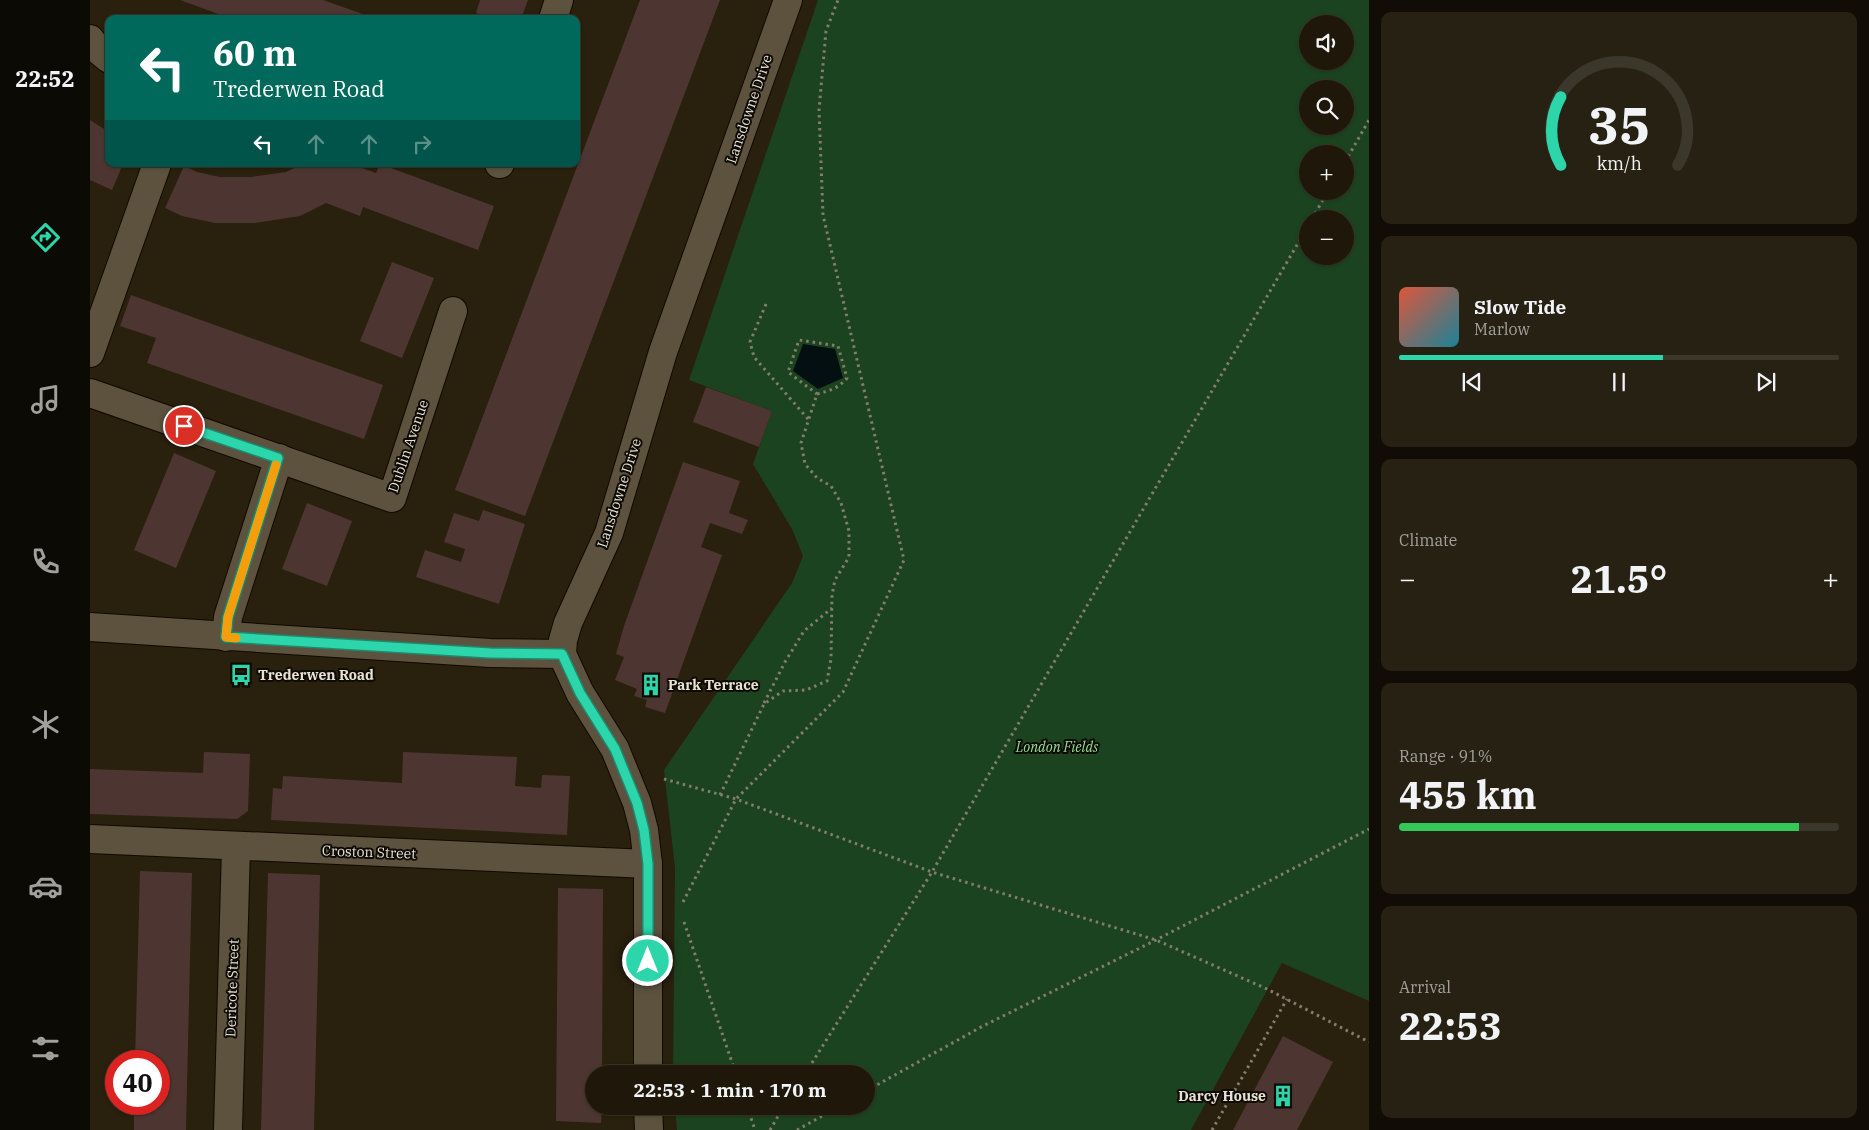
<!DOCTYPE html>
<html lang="en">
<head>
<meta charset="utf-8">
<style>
  :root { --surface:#1f180a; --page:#272113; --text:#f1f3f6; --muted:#a1a09c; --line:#3c372b; --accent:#2dd5ab }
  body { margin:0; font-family:"IBM Plex Serif",serif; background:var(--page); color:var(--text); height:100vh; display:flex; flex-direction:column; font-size:19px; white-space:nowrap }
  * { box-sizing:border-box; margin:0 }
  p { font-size:16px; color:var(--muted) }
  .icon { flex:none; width:28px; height:28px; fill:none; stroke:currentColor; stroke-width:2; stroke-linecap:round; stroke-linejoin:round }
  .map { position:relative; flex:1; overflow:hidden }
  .drawer { display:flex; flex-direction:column; gap:12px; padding:12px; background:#110d06; width:500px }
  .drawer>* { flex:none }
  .hud { position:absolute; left:15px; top:15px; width:475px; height:152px; border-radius:10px; box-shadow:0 1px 4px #0004,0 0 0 1px var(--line); background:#00695c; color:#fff; overflow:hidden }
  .fabs { position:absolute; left:1209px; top:15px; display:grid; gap:10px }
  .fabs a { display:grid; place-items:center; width:55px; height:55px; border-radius:50%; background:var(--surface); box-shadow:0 1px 4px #0004,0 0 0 1px var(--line); font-size:25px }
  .speed { position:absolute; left:15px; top:1050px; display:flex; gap:10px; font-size:25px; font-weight:700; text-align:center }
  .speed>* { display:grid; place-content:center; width:65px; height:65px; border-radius:50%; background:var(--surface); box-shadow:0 1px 4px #0004,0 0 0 1px var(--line); line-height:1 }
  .speed .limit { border:8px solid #d22; background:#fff; color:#111 }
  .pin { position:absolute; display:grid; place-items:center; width:42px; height:42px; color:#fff; margin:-21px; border:2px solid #fff; border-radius:50%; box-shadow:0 1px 5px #0007 }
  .me { position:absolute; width:55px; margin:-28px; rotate:0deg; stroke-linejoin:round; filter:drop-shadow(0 0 4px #0008) }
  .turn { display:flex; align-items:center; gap:18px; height:105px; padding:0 25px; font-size:22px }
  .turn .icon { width:65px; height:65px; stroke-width:2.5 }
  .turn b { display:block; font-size:35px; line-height:42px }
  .lanes { display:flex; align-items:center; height:48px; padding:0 25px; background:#0003; justify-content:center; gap:25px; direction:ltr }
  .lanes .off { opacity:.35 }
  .big { font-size:38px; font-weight:700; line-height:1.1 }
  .drawer .card { flex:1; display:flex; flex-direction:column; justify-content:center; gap:8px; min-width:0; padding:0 18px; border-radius:10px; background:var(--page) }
  .drawer .dial { align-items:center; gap:0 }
  .dial svg { height:130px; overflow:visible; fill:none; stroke:var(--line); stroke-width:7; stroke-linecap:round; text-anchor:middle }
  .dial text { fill:var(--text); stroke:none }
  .song { display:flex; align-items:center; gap:15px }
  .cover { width:60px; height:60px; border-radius:8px; background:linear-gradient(135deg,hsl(10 70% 55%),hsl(190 70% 35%)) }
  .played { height:5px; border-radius:2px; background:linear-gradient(90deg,var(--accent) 60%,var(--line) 60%) }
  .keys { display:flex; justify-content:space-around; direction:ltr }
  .heat { display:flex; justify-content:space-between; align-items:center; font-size:28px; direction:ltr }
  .charge { height:8px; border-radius:4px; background:linear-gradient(90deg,#34c759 91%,var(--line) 0) }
  .trip { position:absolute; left:495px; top:1065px; width:290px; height:50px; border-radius:25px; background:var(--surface); box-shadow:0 1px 4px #0004,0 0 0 1px var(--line); font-weight:700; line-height:50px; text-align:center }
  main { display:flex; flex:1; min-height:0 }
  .menu { display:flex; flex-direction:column; width:90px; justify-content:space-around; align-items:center; background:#0c0a04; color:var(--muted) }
  .menu .icon { width:35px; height:35px }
  .menu .current { color:var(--accent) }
  .menu b { font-size:22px; color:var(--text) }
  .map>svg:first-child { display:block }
  .green { fill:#1c4320; fill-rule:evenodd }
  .water { fill:#030f10 }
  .building { fill:#4d3631 }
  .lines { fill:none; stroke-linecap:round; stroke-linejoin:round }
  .minor-casing { stroke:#120900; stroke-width:30 }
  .tertiary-casing { stroke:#120900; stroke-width:30 }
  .path { stroke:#847c6d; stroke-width:3; stroke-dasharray:2.5 4; stroke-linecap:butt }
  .minor { stroke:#5c523e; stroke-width:28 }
  .tertiary { stroke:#5c523e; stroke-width:28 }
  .route-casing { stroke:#1d8a6f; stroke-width:12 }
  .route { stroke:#2dd5ab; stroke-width:9 }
  .slow { stroke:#f59e0b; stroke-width:9 }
  .labels { text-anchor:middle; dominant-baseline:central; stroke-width:4; stroke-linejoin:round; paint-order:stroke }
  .street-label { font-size:14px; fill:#e8e2d6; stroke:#0e0a04 }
  .poi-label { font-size:14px; font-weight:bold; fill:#e8e2d6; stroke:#0e0a04; text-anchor:start }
  .park-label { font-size:14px; font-style:italic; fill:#92e096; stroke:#0e0a04 }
</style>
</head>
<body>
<main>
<nav class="menu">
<b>22:52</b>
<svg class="icon current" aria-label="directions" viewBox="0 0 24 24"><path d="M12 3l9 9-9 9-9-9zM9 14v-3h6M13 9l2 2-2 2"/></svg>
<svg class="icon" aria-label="music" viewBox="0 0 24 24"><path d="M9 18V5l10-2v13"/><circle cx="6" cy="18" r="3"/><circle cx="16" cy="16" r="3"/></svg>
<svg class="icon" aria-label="phone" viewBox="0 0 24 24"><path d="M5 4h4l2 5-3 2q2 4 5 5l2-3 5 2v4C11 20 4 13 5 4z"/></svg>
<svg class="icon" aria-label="climate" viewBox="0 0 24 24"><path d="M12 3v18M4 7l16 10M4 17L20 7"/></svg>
<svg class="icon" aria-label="car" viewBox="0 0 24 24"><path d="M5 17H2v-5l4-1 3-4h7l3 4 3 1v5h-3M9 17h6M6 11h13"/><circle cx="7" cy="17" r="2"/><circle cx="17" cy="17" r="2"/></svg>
<svg class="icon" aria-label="filters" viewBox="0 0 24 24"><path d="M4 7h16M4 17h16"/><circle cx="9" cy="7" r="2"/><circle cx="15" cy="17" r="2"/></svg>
</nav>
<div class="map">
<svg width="1279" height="1130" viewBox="0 0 1279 1130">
  <rect width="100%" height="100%" fill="#29200d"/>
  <path class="green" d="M 728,0 L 1279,0 L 1279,1001 L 1192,963 L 1101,1130 L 587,1130 L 585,1106 L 776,1106 L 776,1074 L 583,1074 L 585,868 L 574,770 L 702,583 L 713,556 L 702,529 L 663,464 L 682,411 L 599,380 ZM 1218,24 L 1255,24 L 1255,61 L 1218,61 ZM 1218,89 L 1255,89 L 1255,126 L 1218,126 ZM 1218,154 L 1255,154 L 1255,191 L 1218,191 ZM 1218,219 L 1255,219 L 1255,256 L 1218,256 Z"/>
  <path class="water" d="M 713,344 L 745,349 L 753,378 L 728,389 L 703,371 Z"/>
  <g class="building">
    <path d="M 90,0 L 233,0 L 284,18 L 142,19 Z"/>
    <path d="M 390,0 L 438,0 L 431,19 L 402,19 L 386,13 Z"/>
    <path d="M 550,0 L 630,0 L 435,516 L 365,490 Z"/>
    <path d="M 0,120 L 19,132 L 19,164 L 33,164 L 22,190 L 0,180 Z"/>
    <path d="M 213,164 L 261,164 L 286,173 L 290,164 L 404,206 L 388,250 L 273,207 L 270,216 L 236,203 L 210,216 L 165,223 L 125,223 L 92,216 L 75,208 L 94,166 L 107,172 L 130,177 L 161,177 L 196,172 Z"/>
    <path d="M 302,262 L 344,278 L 312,358 L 270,341 Z"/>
    <path d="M 41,295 L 293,385 L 274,439 L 57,363 L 66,338 L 30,326 Z"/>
    <path d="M 616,387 L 682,411 L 669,447 L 603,422 Z"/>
    <path d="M 84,453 L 126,471 L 86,568 L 44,550 Z"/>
    <path d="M 593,462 L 650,481 L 639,513 L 658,520 L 652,534 L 620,523 L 611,547 L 632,555 L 575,713 L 555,707 L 557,700 L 544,696 L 547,689 L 525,680 L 534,657 L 526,654 L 534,626 Z"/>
    <path d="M 217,503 L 262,521 L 237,586 L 192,569 Z"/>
    <path d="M 393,510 L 435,524 L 409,604 L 326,577 L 335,550 L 371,562 L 375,549 L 354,542 L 364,513 L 389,521 Z"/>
    <path d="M 114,752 L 160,754 L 158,811 L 147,819 L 0,814 L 0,769 L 113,773 Z"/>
    <path d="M 313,752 L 427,757 L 425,786 L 451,788 L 452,775 L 480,776 L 477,835 L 181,820 L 183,788 L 192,789 L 193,776 L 312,783 Z"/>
    <path d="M 50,871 L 102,873 L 96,1130 L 44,1130 L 44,1104 L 69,1104 L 69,1061 L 45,1061 Z"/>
    <path d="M 178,873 L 230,875 L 224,1130 L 171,1130 Z"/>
    <path d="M 468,888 L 513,889 L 512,1074 L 504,1074 L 504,1106 L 512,1106 L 511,1123 L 466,1121 Z"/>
    <path d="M 1193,1036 L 1243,1062 L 1207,1130 L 1143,1130 Z"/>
  </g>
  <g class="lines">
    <g class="minor-casing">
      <g id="minor">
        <path d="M 463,19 L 469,0"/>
        <path d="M 0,39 L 8,50 L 19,59"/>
        <path d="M 409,164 L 410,164"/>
        <path d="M 0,353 L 67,164"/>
        <path d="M 0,393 L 302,498 L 363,311"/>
        <path d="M 0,627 L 400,653 L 472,654"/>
        <path d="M 136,637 L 138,617 L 189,458"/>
        <path d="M 0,839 L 558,864"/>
        <path d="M 138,1130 L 146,847"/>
      </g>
    </g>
    <g class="tertiary-casing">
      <g id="tertiary">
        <path d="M 558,1074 L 558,864 L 554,830 L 547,803 L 525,749 L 490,693 L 472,654 L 473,640 L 478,623 L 519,533 L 573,352 L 698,0"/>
        <path d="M 558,1106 L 559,1130"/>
      </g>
    </g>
    <g class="path">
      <path d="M 1255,162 L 1279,120"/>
      <path d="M 1222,219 L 1238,191"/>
      <path d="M 676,304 L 660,342 L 664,357 L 718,419"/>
      <path d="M 674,703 L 695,662 L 714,631 L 742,608"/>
      <path d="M 574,779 L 646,799 L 842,872 L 1066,940 L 1177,989 L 1279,1042"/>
      <path d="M 630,795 L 674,704 L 693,691 L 716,690 L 737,681 L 741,659 L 742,595 L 745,580 L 759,557 L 759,531 L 751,503 L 741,486 L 727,478 L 715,464 L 711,443 L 727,394 C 739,391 749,388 757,378 L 748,346 L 709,340 L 698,372 L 727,394"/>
      <path d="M 593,902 L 646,799 L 753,692 L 814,560 L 733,215 L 729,110 L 736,31 L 748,0"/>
      <path d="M 594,922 L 646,1074"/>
      <path d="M 715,1074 L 842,872 L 1218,226"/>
      <path d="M 776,1091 L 893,1026 L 1066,940 L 1279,829"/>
      <path d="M 657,1106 L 665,1130"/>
      <path d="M 680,1130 L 694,1106"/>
      <path d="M 707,1130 L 750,1106"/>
      <path d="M 1122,1130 L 1197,999"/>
    </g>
    <use href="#minor" class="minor"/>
    <use href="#tertiary" class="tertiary"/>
  </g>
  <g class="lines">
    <g class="route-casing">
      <path id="route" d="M 94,426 L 188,458 L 138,617 L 136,637 L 400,653 L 472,654 L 490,693 L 525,749 L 547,803 L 554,830 L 558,864 L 558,961"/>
    </g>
    <use href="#route" class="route"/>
    <path class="slow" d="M 146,638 L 136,637 L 138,617 L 186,465"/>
  </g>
  <defs>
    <g id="bus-bare" transform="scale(1.725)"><path d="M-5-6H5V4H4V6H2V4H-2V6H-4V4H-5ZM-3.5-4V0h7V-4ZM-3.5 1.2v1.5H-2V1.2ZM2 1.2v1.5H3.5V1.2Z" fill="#2dd5ab" stroke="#0e0a04" stroke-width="2.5" paint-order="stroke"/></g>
    <g id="building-bare" transform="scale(1.725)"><path d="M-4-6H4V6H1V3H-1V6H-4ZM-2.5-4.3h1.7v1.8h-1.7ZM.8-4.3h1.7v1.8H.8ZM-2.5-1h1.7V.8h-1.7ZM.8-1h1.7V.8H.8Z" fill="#2dd5ab" stroke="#0e0a04" stroke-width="2.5" paint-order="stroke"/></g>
  </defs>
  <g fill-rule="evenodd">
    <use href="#bus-bare" x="151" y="675"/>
    <use href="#building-bare" x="561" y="685"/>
    <use href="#building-bare" x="1193" y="1096"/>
  </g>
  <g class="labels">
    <g class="street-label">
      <text transform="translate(659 109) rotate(-71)">Lansdowne Drive</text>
      <text transform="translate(318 446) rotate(-71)">Dublin Avenue</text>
      <text transform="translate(529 493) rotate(-72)">Lansdowne Drive</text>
      <text transform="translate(279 852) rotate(2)">Croston Street</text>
      <text transform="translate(142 988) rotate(-88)">Dericote Street</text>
    </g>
    <g class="poi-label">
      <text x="168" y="675">Trederwen Road</text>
      <text x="578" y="685">Park Terrace</text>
      <text x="1176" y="1096" text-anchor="end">Darcy House</text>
    </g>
    <g class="park-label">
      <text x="967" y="747">London Fields</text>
    </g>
  </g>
</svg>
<div class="fabs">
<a><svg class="icon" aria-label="sound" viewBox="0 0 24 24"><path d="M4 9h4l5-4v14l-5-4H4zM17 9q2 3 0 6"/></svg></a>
<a><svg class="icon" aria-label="search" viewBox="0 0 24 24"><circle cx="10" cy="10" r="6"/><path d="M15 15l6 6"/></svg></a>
<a>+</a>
<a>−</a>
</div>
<div class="speed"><div class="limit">40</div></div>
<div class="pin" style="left:94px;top:426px;background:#d93025"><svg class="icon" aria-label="arrive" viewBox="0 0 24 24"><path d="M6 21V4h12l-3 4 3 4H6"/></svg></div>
<svg class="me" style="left:558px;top:961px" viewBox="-20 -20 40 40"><circle r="17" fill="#2dd5ab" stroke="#fff" stroke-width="3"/><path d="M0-11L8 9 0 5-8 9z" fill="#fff"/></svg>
<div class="trip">22:53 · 1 min · 170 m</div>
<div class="hud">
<div class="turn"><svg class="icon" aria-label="left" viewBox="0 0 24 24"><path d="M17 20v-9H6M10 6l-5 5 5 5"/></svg><div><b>60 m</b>Trederwen Road</div></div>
<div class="lanes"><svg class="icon" aria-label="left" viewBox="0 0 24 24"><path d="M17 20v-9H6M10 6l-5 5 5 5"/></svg><svg class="icon off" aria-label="ahead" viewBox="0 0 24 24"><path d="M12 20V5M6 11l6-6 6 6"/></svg><svg class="icon off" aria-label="ahead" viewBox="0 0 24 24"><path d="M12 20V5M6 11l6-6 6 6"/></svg><svg class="icon off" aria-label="right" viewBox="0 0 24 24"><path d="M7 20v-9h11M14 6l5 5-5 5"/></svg></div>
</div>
</div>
<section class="drawer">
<div class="card dial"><svg viewBox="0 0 100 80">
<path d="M14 69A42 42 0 1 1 86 69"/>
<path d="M14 69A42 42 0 0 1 14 27" stroke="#2dd5ab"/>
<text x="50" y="56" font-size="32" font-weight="700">35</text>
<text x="50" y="72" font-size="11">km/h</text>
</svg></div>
<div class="card">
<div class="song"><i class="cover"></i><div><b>Slow Tide</b><p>Marlow</p></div></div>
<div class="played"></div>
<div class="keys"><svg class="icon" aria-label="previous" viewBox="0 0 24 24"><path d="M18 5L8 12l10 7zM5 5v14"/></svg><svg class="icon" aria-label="pause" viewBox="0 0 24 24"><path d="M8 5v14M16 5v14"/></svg><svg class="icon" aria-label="next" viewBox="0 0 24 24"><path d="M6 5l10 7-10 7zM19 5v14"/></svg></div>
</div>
<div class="card"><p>Climate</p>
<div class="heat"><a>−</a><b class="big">21.5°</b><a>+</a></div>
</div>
<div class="card"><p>Range · 91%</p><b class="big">455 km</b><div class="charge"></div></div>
<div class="card"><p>Arrival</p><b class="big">22:53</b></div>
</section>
</main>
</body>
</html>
